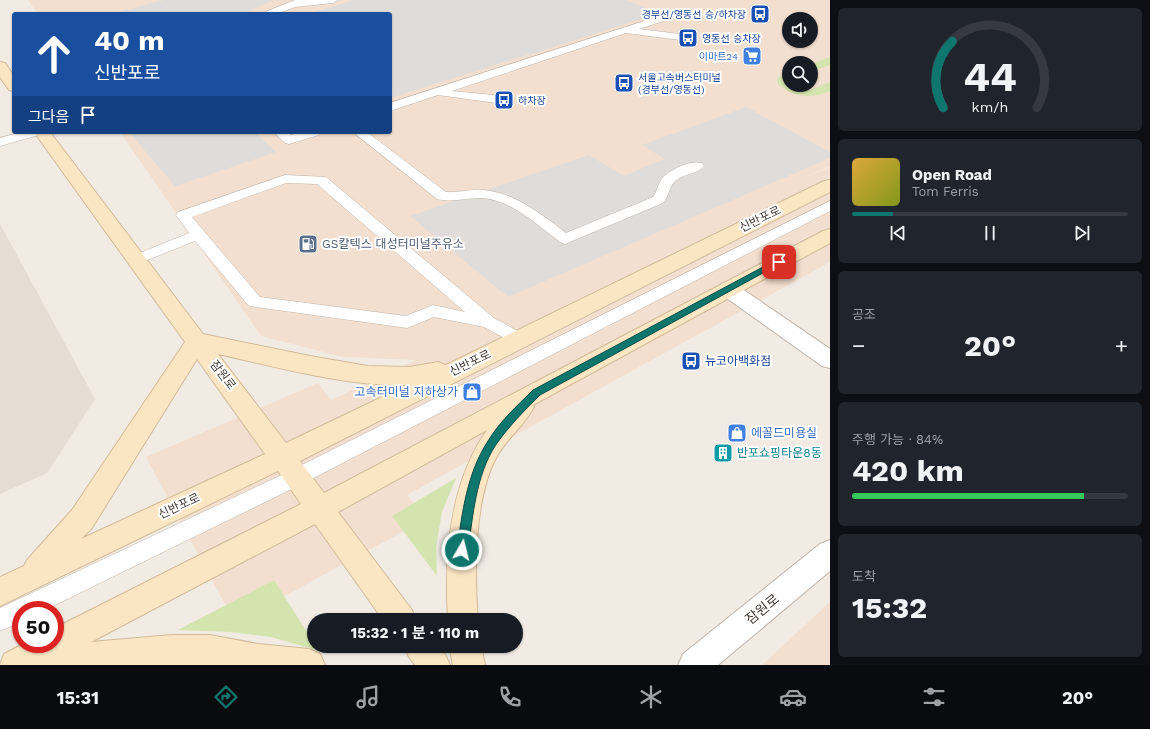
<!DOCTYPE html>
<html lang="ko">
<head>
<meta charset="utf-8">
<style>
  :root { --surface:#171b24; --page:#20242c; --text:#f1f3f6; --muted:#9ea1a6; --line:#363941; --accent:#0f766e }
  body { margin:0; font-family:"Work Sans","Noto Sans KR",sans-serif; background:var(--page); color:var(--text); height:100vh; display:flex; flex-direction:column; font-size:15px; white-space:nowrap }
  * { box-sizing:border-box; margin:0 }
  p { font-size:13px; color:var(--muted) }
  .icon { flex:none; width:22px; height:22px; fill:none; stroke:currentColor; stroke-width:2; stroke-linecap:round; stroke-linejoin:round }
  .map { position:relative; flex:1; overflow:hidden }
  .sheet { display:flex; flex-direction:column; gap:8px; padding:8px; background:#0d0f14; width:320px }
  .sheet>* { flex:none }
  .guide { position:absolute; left:12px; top:12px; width:380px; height:122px; border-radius:4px; box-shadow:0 1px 3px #0004; background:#1a4fa0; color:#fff; overflow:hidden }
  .buttons { position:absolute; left:782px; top:12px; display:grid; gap:8px }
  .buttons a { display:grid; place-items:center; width:36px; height:36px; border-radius:50%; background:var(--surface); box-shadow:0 1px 3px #0004; font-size:20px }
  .speed { position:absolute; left:12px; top:601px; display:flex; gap:8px; font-size:20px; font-weight:700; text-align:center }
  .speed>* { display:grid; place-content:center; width:52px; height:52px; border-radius:50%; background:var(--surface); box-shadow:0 1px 3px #0004; line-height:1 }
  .speed .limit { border:6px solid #d22; background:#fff; color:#111 }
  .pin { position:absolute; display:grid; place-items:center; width:34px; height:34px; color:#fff; margin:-17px; border-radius:8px; box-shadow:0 2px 6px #0006 }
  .me { position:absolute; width:44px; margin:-22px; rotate:8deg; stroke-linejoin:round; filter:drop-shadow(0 0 3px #0008) }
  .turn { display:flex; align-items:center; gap:14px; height:84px; padding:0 16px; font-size:18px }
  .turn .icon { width:52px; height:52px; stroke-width:2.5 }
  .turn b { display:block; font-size:28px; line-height:34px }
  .then { display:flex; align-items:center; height:38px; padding:0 16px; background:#0003; gap:8px; font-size:15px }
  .big { font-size:30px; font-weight:700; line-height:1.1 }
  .sheet .tile { flex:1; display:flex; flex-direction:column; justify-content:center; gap:6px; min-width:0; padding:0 14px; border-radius:6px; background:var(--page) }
  .sheet .dial { align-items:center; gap:0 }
  .dial svg { height:104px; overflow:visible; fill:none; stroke:var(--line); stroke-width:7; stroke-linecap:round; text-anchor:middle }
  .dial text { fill:var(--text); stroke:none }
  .song { display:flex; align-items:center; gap:12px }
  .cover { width:48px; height:48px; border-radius:6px; background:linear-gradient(135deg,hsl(40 70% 55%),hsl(70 70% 35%)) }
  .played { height:4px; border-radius:2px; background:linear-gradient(90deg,var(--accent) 15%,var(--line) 15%) }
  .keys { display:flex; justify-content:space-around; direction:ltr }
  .heat { display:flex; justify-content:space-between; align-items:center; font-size:22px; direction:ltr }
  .charge { height:6px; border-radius:3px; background:linear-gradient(90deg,#34c759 84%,var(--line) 0) }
  .trip { position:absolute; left:307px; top:613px; width:216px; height:40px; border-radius:20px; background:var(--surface); box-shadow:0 1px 3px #0004; font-weight:700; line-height:40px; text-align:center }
  .tabs { display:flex; height:64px; justify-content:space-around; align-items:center; background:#090b0e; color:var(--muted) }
  .tabs .icon { width:28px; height:28px }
  .tabs .active { color:var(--accent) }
  .tabs b { font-size:18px; color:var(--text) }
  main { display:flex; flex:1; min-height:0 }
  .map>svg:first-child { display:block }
  .residential { fill:#e5dcd2 }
  .commercial { fill:#f3dfcf; fill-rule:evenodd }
  .green { fill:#d4e4ae }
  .parking { fill:#dfdcd9 }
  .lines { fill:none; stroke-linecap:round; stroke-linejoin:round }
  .service-casing { stroke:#bfb4aa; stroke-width:1 }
  .minor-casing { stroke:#bfb4aa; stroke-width:2 }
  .secondary-casing { stroke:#d2ba98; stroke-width:2 }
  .service { fill:#fff; fill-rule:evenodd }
  .minor { fill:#fff; fill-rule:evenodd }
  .secondary { fill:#fbe6c4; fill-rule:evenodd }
  .route { fill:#0f766e; stroke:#0a4d48 }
  .labels { text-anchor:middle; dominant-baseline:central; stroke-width:4; stroke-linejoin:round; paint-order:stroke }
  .far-transit-label { font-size:10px; fill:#164399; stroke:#fff; text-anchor:start }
  .far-shop-label { font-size:10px; fill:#366cbe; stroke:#fff; text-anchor:end }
  .street-label { font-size:12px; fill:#433b34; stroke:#fff }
  .service-label { font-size:12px; fill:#4e5e75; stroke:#fff; text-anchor:start }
  .transit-label { font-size:12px; fill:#164399; stroke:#fff; text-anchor:start }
  .shop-label { font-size:12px; fill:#366cbe; stroke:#fff; text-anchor:end }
  .culture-label { font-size:12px; fill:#0d838f; stroke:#fff; text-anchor:start }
  .near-street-label { font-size:14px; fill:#433b34; stroke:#fff }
</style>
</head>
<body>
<main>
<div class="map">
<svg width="830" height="665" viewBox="0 0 830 665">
  <rect width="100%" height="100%" fill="#f1ebe4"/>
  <path class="residential" d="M 0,224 L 95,399 L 47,473 L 0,494 Z"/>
  <g class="commercial">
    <path d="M 28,0 L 830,0 L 830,166 L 799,180 L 830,167 L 830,262 L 407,495 L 426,519 L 235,623 L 146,457 L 318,383 L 331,400 L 416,360 L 343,357 L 261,336 L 120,132 L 390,132 L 390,14 L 38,14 ZM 789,19 L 811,19 L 811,41 L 789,41 ZM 789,63 L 811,63 L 811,85 L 789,85 Z"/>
    <path d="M 830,602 L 830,665 L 762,665 Z"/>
  </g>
  <g class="green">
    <path d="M 830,57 L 830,65 L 811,72 L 811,64 Z"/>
    <path d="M 789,73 L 789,85 C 806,94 813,89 830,82 L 830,91 C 812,99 790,98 777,82 L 778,77 Z"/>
    <path d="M 456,478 L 442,512 L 436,547 L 437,576 L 392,516 Z"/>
    <path d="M 274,580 L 314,643 L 314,646 L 319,651 L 271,637 L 231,632 L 178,630 Z"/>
  </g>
  <g class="parking">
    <path d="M 164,0 L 274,0 L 242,14 L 110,14 Z"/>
    <path d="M 355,0 L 627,0 L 658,14 L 390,98 L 390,14 L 306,14 Z"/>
    <path d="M 746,107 L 830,152 L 830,158 L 508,297 L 410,216 L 589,155 L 624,176 L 665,159 L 642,145 Z"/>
    <path d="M 129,132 L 254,132 L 276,152 L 175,186 Z"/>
  </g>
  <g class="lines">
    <g class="service-casing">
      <g id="service">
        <path d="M 295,0 L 338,0 L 333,3 L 295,7 L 277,14 L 263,14 L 265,12 Z"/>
        <path d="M 666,14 L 670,15 L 671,17 L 670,19 L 639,29 L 688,35 L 693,38 L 692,40 L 688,41 L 626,33 L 452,91 L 504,96 L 508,98 L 510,100 L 508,102 L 504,104 L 438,95 L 390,111 L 390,103 Z"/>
        <path d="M 21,132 L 41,132 L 39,135 L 0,146 L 0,138 Z"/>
        <path d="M 274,132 L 287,132 L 291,135 L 302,132 L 321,132 L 319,135 L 289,144 L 285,143 Z"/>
        <path d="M 353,132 L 367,132 L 446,192 C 458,193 471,189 483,190 C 516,193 541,214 566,233 L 653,197 C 657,192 658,185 661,180 C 668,170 690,160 702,163 L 704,166 C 698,174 683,174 675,181 C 669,186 669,197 663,203 L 565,244 L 560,242 C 537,225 513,201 483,198 C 467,197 453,203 437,199 Z"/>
        <path d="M 285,175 L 326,177 L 494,318 L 525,335 L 528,339 L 525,343 L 519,345 L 513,343 L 484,327 L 434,317 L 407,328 L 249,306 L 195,241 L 135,265 L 130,263 L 127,260 L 130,257 L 189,233 L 176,215 L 178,212 ZM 286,183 L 317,184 L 465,312 L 433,305 L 406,316 L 260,297 L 192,217 Z"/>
        <path d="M 830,201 L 830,211 L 304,483 L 45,610 L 21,610 L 21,622 L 0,631 L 0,608 L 290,471 Z"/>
      </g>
    </g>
    <g class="minor-casing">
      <g id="minor">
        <path d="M 728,282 L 735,284 L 830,349 L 830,368 L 822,366 L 721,294 L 718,289 L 721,284 Z"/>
        <path d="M 830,540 L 830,571 L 718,665 L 678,665 L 683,654 L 820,544 Z"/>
      </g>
    </g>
    <g class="secondary-casing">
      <g id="secondary">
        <path d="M 0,62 L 5,63 L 14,76 L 14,91 L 9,90 L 0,77 Z"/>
        <path d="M 34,132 L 50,132 L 203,334 L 310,356 L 368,366 L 410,367 L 438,362 L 446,365 L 824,181 L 830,180 L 830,192 L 300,461 L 324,493 L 823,231 L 830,229 L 830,243 L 533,405 L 534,407 C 524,426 506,439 496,458 C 474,499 474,574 478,620 L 448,620 C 444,556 449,484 487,430 L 338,512 L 412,610 L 416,620 L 383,620 L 315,524 L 91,642 L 172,635 L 210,635 L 258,644 L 309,649 L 320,654 L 325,665 L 0,665 L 4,654 L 23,644 L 55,644 L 55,628 L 301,504 L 278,471 L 0,606 L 0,577 L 24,566 L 27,560 L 72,510 L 185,342 ZM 218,354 C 276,367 348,387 407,385 L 286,443 ZM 197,359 L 265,454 L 81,539 L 92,528 L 108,502 Z"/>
        <path d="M 404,646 L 439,646 L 445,654 L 450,665 L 415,665 L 409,657 Z"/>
        <path d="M 449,646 L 481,646 L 485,665 L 453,665 Z"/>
      </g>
    </g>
    <use href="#service" class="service"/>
    <use href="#minor" class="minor"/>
    <use href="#secondary" class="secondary"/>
  </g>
  <path class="route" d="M 776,260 L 782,260 L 783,262 L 540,395 C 524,411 508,427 495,446 C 476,476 473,515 468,550 L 467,554 L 462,555 L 458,554 L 457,550 C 462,513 467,473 488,441 C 500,421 517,406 533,390 Z"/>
  <defs>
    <g id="bus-square" transform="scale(1)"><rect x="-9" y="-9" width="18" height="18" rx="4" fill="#1a4fb4" stroke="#fff"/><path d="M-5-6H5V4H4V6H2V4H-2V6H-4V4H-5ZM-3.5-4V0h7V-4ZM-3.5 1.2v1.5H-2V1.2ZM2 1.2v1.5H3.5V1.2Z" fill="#fff"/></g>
    <g id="supermarket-square" transform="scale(1)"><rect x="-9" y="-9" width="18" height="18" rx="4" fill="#3f7fe0" stroke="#fff"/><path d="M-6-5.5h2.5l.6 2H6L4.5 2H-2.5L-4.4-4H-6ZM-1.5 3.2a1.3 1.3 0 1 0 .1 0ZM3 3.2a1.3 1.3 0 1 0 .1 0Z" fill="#fff"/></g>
    <g id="fuel-square" transform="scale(1)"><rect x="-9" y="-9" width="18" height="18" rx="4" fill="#5c6f8a" stroke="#fff"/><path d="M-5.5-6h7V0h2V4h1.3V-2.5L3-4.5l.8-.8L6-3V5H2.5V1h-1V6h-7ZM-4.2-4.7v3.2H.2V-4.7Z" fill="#fff"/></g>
    <g id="shop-square" transform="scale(1)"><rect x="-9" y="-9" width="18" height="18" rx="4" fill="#3f7fe0" stroke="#fff"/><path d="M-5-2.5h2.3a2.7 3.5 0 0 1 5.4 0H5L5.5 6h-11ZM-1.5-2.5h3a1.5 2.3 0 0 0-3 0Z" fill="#fff"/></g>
    <g id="building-square" transform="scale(1)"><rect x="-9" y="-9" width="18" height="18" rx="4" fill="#0f9aa8" stroke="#fff"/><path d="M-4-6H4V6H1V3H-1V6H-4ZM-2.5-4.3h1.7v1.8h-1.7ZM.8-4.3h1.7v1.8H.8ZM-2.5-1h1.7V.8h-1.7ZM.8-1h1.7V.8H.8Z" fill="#fff"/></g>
  </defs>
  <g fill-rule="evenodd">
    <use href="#bus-square" x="760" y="14"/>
    <use href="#bus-square" x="688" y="38"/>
    <use href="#supermarket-square" x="752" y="56"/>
    <use href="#bus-square" x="624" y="83"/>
    <use href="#bus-square" x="504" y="100"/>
    <use href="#fuel-square" x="308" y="244"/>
    <use href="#bus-square" x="691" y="361"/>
    <use href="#shop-square" x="472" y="392"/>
    <use href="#shop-square" x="737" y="433"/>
    <use href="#building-square" x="723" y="453"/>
  </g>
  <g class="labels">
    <g class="far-transit-label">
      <text x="746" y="14" text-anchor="end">경부선/영동선 승/하차장</text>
      <text x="702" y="38">영동선 승차장</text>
      <text x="638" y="77">서울고속버스터미널<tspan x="638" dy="12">(경부선/영동선)</tspan></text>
      <text x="518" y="100">하차장</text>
    </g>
    <g class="far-shop-label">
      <text x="738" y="56">이마트24</text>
    </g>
    <g class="street-label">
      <text transform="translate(760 219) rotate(-26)">신반포로</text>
      <text transform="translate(470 363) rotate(-26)">신반포로</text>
      <text transform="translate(223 375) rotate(53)">잠원로</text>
      <text transform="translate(179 506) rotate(-25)">신반포로</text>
    </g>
    <g class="service-label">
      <text x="322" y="244">GS칼텍스 대성터미널주유소</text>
    </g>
    <g class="transit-label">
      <text x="705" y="361">뉴코아백화점</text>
    </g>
    <g class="shop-label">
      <text x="458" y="392">고속터미널 지하상가</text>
      <text x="751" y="433" text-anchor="start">에꼴드미용실</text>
    </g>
    <g class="culture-label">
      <text x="737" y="453">반포쇼핑타운8동</text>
    </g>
    <g class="near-street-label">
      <text transform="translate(762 609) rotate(-39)">잠원로</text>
    </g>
  </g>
</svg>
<div class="buttons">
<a><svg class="icon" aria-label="sound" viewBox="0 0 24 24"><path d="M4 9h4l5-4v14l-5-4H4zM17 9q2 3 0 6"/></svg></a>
<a><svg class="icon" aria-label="search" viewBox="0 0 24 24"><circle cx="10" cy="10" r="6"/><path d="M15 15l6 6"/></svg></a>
</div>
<div class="speed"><div class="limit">50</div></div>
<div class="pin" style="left:779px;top:262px;background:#d93025"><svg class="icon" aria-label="arrive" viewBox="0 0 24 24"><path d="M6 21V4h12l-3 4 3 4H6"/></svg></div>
<svg class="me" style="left:462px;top:550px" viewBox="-20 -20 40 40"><circle r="17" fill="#0f766e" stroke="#fff" stroke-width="3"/><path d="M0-11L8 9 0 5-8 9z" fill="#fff"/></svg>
<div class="trip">15:32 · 1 분 · 110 m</div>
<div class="guide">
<div class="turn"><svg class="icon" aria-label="ahead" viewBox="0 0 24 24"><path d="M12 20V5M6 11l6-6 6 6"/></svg><div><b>40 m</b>신반포로</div></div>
<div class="then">그다음<svg class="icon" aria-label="arrive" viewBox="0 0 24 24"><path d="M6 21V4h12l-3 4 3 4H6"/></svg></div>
</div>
</div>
<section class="sheet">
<div class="tile dial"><svg viewBox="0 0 100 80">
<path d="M14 69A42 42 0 1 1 86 69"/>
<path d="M14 69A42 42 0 0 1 21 18" stroke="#0f766e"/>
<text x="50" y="56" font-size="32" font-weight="700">44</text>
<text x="50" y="72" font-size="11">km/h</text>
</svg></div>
<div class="tile">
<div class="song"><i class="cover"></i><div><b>Open Road</b><p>Tom Ferris</p></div></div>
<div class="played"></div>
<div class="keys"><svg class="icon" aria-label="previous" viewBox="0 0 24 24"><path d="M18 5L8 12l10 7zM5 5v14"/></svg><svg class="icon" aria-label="pause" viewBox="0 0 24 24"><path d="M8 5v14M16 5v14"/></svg><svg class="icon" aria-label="next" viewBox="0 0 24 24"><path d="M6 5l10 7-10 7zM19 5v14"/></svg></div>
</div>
<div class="tile"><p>공조</p>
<div class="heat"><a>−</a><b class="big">20°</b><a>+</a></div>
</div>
<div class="tile"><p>주행 가능 · 84%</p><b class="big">420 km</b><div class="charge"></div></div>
<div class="tile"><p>도착</p><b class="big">15:32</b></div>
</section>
</main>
<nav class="tabs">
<b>15:31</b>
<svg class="icon active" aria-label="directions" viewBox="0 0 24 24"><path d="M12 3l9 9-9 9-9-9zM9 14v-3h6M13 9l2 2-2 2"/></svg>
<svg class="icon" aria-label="music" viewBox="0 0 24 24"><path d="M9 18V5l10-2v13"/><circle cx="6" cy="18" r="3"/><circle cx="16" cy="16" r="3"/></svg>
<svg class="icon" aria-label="phone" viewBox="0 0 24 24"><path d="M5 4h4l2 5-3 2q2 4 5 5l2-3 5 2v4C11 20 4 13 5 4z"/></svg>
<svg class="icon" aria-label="climate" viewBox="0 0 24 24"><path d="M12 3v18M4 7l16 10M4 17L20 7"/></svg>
<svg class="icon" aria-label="car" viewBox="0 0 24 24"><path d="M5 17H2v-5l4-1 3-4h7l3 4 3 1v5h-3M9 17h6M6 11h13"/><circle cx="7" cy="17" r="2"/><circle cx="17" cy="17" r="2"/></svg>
<svg class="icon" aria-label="filters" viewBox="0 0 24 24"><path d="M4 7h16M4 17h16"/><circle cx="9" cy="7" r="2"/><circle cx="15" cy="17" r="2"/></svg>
<b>20°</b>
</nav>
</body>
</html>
